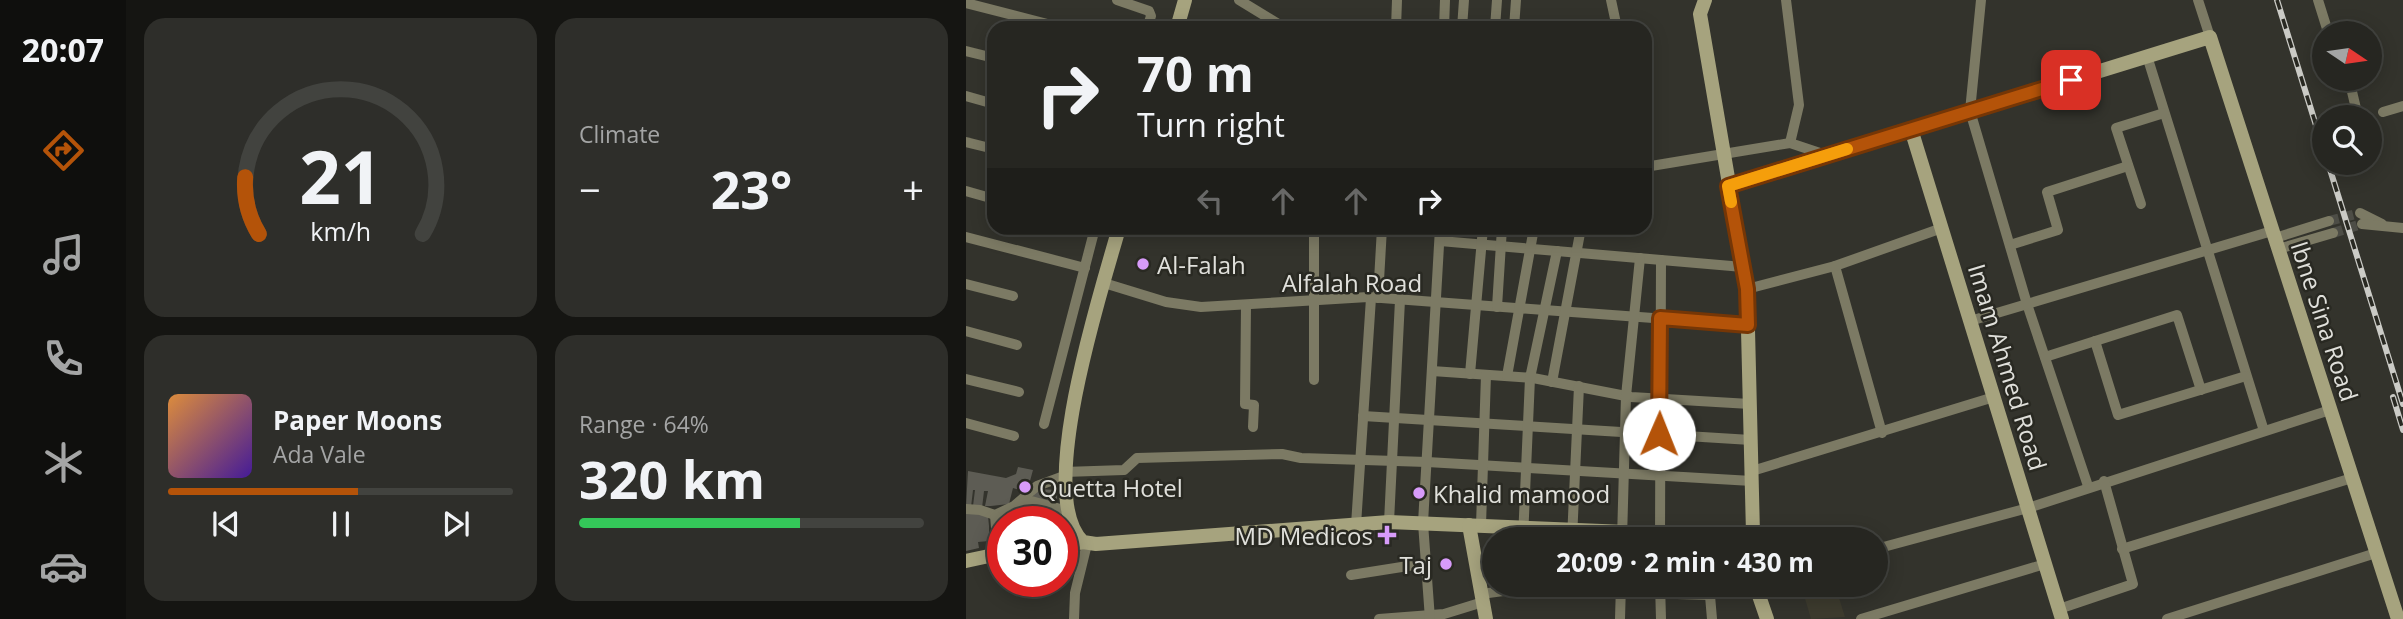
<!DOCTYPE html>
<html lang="en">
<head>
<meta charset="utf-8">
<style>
  :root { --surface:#262621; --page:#2e2e2a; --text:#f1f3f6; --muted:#a4a5a5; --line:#42433f; --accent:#b45309 }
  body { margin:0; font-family:"Open Sans",sans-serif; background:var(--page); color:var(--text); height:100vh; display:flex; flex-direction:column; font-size:26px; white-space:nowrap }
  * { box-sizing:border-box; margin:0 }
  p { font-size:23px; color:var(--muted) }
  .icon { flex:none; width:38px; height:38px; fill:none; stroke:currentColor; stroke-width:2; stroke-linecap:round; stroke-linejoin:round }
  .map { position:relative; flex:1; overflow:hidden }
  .details { display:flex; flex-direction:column; gap:18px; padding:18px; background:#151512; width:840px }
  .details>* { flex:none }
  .top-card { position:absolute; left:21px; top:21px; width:665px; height:214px; border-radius:21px; box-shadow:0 4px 18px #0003,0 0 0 2px var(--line); background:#262621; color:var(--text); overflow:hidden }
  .needle { width:46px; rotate:103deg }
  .controls { position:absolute; left:1346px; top:21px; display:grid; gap:14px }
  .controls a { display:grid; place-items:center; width:70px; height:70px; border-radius:50%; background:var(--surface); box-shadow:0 4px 18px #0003,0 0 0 2px var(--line); font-size:35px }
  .speed { position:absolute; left:21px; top:506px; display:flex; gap:14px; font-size:35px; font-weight:700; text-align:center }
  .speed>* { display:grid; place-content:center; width:91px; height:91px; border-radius:50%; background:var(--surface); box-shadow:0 4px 18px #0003,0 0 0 2px var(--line); line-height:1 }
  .speed .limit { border:10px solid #d22; background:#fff; color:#111 }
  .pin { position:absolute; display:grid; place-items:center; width:60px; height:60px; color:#fff; margin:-30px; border-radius:14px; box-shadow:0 4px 10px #0006 }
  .me { position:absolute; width:77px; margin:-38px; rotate:1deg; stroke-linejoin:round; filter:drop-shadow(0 0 5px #0008) }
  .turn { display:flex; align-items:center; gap:24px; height:147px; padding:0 35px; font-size:32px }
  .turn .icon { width:91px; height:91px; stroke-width:2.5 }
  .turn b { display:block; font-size:49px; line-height:60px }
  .lanes { display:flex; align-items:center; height:66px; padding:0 35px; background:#0003; justify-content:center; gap:35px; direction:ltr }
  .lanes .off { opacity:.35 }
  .big { font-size:52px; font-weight:700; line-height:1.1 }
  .details .card { flex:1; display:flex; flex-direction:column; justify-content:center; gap:10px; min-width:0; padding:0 24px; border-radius:21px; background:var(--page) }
  .details .dial { align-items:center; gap:0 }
  .dial svg { height:182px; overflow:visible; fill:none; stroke:var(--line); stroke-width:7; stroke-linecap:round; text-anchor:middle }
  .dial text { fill:var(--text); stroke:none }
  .song { display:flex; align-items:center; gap:21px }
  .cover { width:84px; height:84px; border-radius:10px; background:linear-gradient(135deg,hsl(30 70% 55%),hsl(260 70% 35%)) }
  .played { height:7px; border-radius:4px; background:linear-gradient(90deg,var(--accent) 55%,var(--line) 55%) }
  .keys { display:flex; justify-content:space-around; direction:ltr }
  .heat { display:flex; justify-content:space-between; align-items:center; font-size:38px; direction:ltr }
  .charge { height:10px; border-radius:5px; background:linear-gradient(90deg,#34c759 64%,var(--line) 0) }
  .details .tiles { flex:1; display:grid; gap:18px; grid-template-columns:repeat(2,1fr) }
  .trip { position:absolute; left:516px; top:527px; width:406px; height:70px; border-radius:35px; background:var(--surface); box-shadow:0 4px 18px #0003,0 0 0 2px var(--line); font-weight:700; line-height:70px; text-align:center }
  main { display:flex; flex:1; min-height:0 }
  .menu { display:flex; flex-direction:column; width:126px; justify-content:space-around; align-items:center; background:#0f0f0d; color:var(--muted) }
  .menu .icon { width:49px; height:49px }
  .menu .current { color:var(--accent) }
  .menu b { font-size:32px; color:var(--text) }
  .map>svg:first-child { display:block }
  .built { fill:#3d3b2e }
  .building { fill:#5d5c54 }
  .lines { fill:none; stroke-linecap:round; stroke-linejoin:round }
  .street-tunnel { stroke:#4d4d46; stroke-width:10; stroke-dasharray:10 5; stroke-linecap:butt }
  .street { stroke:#7c7a64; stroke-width:10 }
  .secondary { stroke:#a6a37e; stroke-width:14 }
  .rail-casing { stroke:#cbcbc6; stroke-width:6 }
  .rail { stroke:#292922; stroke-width:3.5; stroke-dasharray:10; stroke-linecap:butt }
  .route-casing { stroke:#753606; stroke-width:18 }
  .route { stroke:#b45309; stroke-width:12 }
  .slow { stroke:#f59e0b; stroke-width:12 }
  .poi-dot { fill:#d79bf9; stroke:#292922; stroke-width:2.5 }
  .labels { text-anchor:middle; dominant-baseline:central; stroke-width:5; stroke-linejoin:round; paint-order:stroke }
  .poi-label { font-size:24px; fill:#e0e0db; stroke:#292922; text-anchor:start }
  .street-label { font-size:24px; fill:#e0e0db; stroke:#292922 }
</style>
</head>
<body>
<main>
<nav class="menu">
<b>20:07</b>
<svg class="icon current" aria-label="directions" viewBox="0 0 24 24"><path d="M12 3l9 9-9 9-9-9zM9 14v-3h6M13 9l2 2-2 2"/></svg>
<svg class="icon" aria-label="music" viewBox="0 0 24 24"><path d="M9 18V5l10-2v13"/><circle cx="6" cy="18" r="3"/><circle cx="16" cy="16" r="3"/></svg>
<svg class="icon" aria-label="phone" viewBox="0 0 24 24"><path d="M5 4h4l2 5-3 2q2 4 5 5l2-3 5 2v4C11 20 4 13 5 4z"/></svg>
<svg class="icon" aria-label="climate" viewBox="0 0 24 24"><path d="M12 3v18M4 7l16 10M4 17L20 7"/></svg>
<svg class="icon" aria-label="car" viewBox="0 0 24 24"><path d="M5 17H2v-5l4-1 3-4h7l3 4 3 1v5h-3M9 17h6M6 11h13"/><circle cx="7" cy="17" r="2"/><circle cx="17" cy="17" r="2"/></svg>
</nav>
<section class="details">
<div class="tiles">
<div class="card dial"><svg viewBox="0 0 100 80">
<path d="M14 69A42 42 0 1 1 86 69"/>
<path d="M14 69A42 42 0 0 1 8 44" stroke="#b45309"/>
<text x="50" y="56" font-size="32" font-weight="700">21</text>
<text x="50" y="72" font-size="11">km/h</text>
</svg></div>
<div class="card"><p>Climate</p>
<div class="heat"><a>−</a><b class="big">23°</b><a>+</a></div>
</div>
<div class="card">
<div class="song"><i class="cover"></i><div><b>Paper Moons</b><p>Ada Vale</p></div></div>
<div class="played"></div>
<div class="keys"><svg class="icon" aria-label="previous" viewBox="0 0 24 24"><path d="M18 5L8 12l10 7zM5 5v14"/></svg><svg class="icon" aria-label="pause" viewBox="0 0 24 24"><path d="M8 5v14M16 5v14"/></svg><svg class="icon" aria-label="next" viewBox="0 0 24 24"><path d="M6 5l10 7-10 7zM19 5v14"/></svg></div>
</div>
<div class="card"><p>Range · 64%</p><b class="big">320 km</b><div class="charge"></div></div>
</div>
</section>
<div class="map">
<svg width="1437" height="619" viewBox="0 0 1437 619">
  <rect width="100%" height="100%" fill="#33332c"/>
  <path class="built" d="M 835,585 L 869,585 L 879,617 L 845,619 Z"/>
  <g class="building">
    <path d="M 52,467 L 67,470 L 61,492 L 47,488 L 43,504 L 25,506 L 19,506 L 22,491 L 18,491 L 16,508 L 7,506 L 9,490 L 7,490 L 5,507 L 0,506 L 2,471 L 40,478 L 50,474 Z"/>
    <path d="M 71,489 L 91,490 L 91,503 L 65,500 Z"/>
    <path d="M 62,502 L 89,513 L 87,522 L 62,522 Z"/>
    <path d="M 55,506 L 55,522 L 36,522 L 39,517 Z"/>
    <path d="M 0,512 L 22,516 L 23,526 L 23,541 L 12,542 L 13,548 L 0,551 Z"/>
  </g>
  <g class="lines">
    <g class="street-tunnel">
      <path d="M 1363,221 L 1394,213"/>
      <path d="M 1367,233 L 1396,224"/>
    </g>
    <g class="street">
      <path d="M 151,0 L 183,11 L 185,16 L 181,28"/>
      <path d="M 273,0 L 319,28"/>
      <path d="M 645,0 L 651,28"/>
      <path d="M 820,0 L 833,105 L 824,143"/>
      <path d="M 1015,0 L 1004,111 L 1061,304 L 1122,486"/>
      <path d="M 1232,0 L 1244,37"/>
      <path d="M 1352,0 L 1362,32 L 1370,29 L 1371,33"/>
      <path d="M 0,3 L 97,28"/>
      <path d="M 430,28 L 431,0"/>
      <path d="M 478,28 L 479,0"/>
      <path d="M 496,28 L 498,0"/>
      <path d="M 529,28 L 531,0"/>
      <path d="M 548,28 L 550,0"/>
      <path d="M 0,51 L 28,58"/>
      <path d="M 1181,56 L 1298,431"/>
      <path d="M 1383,79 L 1392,117"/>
      <path d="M 0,96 L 28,104"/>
      <path d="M 1417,112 L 1437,106"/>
      <path d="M 0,142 L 28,149"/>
      <path d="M 679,167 L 824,143 L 860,155"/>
      <path d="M 0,191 L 28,199"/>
      <path d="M 1175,204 L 1150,128 L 1198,113"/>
      <path d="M 1394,213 L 1416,224"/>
      <path d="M 1396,224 L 1437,228"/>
      <path d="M 0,237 L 119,268"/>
      <path d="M 1309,238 L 1363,221"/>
      <path d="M 474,241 L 777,267"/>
      <path d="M 1044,245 L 1092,230 L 1081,192 L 1162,166"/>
      <path d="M 1312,249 L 1367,233"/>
      <path d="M 869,266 L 916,433"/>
      <path d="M 138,283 L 200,302 L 235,307 L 402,297 L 782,325"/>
      <path d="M 0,284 L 47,296"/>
      <path d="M 781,289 L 869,266 L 976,228"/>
      <path d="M 412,298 L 416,228"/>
      <path d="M 280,305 L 279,404 L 288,405 L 287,427"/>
      <path d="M 531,307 L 536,228"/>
      <path d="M 1004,321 L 1306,231"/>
      <path d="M 0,331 L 51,345"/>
      <path d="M 1129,341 L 1152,415 L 1280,376"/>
      <path d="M 1079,357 L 1211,315 L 1235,390"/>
      <path d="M 466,371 L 567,378 L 665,397 L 784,404"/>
      <path d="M 504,374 L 517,228"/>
      <path d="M 541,376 L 568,228"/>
      <path d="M 0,379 L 53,392"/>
      <path d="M 348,380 L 348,228"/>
      <path d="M 586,382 L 615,228"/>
      <path d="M 397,416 L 785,440"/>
      <path d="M 0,423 L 48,436"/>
      <path d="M 78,424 L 129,228"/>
      <path d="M 786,471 L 1028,397"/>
      <path d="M 98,472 L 158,470 L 171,458 L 316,454 L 335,458 L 461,462 L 786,481"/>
      <path d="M 0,509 L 14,510 L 29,515 L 48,506 L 71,486 L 98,476"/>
      <path d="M 29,515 L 32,554"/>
      <path d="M 58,522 L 58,499 L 102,511"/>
      <path d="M 423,522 L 434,300"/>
      <path d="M 390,525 L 405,298"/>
      <path d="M 515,525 L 520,375"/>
      <path d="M 557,539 L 564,378 L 591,251"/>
      <path d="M 606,539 L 613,386"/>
      <path d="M 656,539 L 660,396 L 674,258"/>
      <path d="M 694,539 L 695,260"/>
      <path d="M 910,549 L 1062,508 L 1364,410"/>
      <path d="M 1156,549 L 1386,478"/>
      <path d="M 385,575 L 461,563"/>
      <path d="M 694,584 L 695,619"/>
      <path d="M 743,584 L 746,619"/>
      <path d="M 515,594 L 552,589 L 743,595"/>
      <path d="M 1093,609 L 1167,584 L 1138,481"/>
      <path d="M 108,619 L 109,593 L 121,544"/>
      <path d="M 413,619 L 478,614 L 517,602"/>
      <path d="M 464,619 L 457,523 L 474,228"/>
      <path d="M 654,619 L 655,584"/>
      <path d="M 895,619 L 1079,564"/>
      <path d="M 1201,619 L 1410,553"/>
    </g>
    <g class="secondary">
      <path d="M 739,0 L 734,14 L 781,289 L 787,534 L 782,539"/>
      <path d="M 211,28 L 219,0"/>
      <path d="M 945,129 L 1096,619"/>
      <path d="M 762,186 L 1244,37 L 1432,619"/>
      <path d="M 153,228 C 136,289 68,496 117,542 L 130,544 L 423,522 L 660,532 L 724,539"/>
      <path d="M 503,525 L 520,619"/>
      <path d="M 96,546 L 117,542"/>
      <path d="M 0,561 L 37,553"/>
      <path d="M 789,584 L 801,619"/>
    </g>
    <g class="rail-casing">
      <g id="rail">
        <path d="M 1311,0 L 1358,151"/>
        <path d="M 1362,163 L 1437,404"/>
        <path d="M 1427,397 L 1437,430"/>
      </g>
    </g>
    <use href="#rail" class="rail"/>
  </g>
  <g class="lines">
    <g class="route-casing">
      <path id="route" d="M 693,434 L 694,318 L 782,325 L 781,289 L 762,186 L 1105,80"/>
    </g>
    <use href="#route" class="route"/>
    <path class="slow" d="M 765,202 L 762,186 L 881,149"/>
  </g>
  <g class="poi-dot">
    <circle cx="177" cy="264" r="7"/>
    <circle cx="59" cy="487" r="7"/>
    <circle cx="453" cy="493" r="7"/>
    <path d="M417.5 524.5h7v7h7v7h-7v7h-7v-7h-7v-7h7z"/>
    <circle cx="480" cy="564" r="7"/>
  </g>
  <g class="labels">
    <g class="poi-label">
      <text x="191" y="264">Al-Falah</text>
      <text x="73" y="487">Quetta Hotel</text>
      <text x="467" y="493">Khalid mamood</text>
      <text x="407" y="535" text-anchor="end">MD Medicos</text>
      <text x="466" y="564" text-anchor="end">Taj</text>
    </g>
    <g class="street-label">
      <text x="386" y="282">Alfalah Road</text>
      <text transform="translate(1359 321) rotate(72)">Ibne Sina Road</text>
      <text transform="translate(1042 367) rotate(73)">Imam Ahmed Road</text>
    </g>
  </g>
</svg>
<div class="controls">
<a><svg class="needle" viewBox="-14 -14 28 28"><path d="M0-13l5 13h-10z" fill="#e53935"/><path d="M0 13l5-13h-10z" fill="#a4a5a5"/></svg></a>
<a><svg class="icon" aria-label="search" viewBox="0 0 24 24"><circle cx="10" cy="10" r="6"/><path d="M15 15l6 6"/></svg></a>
</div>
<div class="speed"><div class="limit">30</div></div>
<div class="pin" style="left:1105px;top:80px;background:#d93025"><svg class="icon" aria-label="arrive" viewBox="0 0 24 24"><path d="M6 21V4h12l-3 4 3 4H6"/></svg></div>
<svg class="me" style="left:693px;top:434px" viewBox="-20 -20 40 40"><circle r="19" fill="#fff"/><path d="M0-13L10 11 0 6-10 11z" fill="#b45309"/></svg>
<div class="trip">20:09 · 2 min · 430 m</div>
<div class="top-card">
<div class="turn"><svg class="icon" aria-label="right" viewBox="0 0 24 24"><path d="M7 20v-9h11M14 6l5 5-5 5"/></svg><div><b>70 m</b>Turn right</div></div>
<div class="lanes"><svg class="icon off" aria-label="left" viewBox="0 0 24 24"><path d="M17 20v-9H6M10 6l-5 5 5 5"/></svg><svg class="icon off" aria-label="ahead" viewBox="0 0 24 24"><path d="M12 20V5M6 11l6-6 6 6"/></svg><svg class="icon off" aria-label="ahead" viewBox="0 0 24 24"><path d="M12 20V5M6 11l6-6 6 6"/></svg><svg class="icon" aria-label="right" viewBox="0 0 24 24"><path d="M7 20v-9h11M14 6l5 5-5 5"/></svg></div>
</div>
</div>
</main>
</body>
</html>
